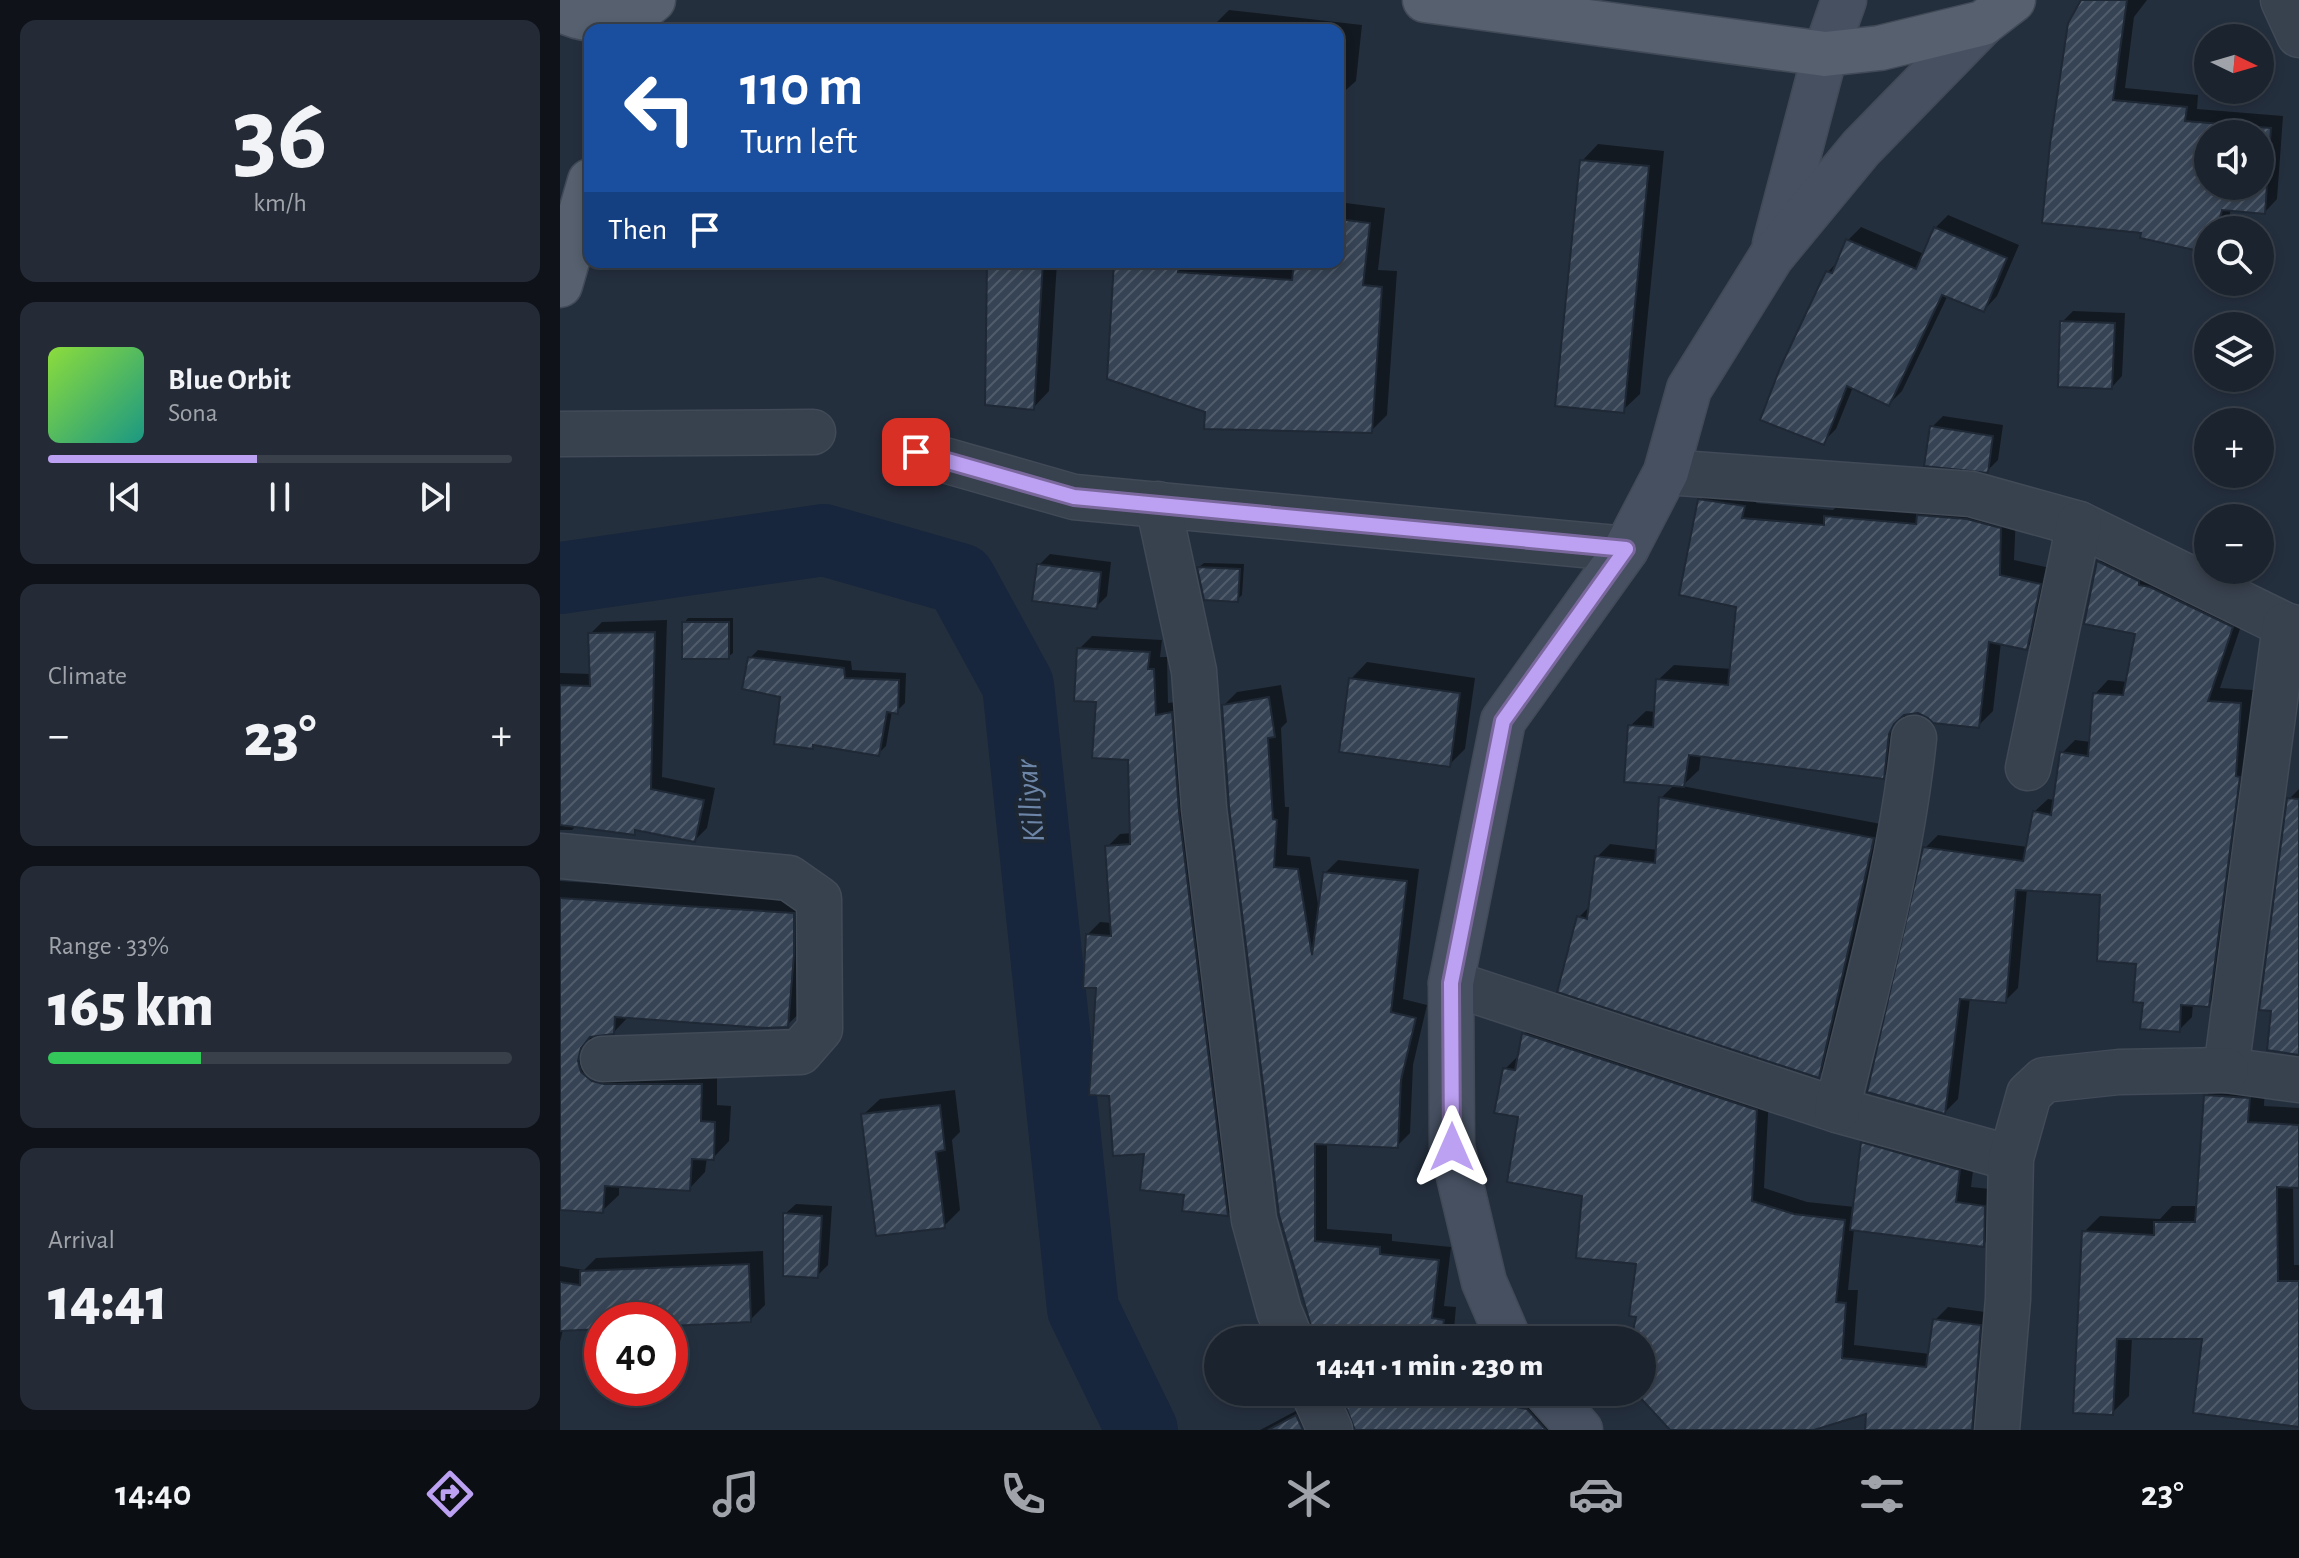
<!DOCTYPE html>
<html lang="en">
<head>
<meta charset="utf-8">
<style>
  :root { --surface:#1b232e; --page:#242b36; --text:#f1f3f6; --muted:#a0a4aa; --line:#39404a; --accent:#bca0f2 }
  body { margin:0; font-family:"Alegreya Sans",sans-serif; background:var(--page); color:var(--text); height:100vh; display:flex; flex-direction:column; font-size:30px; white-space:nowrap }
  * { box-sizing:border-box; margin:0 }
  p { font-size:26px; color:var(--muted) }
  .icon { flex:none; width:44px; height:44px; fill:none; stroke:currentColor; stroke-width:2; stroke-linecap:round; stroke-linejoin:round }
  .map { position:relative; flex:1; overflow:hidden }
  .sheet { display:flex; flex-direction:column; gap:20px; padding:20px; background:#0f1319; width:560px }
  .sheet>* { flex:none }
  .guide { position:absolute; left:24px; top:24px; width:760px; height:244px; border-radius:16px; box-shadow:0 4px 12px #0003,0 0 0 2px var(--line); background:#1a4fa0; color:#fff; overflow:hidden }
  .needle { width:52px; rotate:95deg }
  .controls { position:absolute; left:1634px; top:24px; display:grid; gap:16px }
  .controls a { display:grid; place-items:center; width:80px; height:80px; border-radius:50%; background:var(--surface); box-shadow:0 4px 12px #0003,0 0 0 2px var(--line); font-size:40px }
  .speed { position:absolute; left:24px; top:1302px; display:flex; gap:16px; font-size:40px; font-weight:700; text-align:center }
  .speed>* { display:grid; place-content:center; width:104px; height:104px; border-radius:50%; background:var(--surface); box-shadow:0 4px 12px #0003,0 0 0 2px var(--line); line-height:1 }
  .speed .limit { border:12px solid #d22; background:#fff; color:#111 }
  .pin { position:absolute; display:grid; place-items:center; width:68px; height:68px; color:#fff; margin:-34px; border-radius:16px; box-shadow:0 4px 12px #0006 }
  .me { position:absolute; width:88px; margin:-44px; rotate:0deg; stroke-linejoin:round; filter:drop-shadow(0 0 6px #0008) }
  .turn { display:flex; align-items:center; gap:28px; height:168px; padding:0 24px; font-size:36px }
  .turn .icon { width:104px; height:104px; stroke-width:2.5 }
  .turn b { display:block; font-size:56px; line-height:68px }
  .then { display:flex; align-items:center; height:76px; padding:0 24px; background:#0003; gap:16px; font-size:30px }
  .big { font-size:60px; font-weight:800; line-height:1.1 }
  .sheet .card { flex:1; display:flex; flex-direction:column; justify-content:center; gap:12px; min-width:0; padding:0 28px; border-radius:16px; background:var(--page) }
  .sheet .dial { align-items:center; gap:0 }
  .dial b { font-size:104px; line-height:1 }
  .song { display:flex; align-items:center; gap:24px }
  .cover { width:96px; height:96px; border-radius:12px; background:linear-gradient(135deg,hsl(90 70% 55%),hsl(170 70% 35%)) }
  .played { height:8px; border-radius:4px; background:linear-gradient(90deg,var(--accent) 45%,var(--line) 45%) }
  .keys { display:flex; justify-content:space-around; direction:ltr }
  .heat { display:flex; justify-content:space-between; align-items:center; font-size:44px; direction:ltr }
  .charge { height:12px; border-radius:6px; background:linear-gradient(90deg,#34c759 33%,var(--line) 0) }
  .trip { position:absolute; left:644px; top:1326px; width:452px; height:80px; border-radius:40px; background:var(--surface); box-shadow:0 4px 12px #0003,0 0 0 2px var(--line); font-weight:800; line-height:80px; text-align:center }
  .dock { display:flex; height:128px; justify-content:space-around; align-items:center; background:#0b0e12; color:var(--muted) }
  .dock .icon { width:56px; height:56px }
  .dock .selected { color:var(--accent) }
  .dock b { font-size:36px; color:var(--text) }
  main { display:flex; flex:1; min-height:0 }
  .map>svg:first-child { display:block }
  .shadow { fill:#0007; fill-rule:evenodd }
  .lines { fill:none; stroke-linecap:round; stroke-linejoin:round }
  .river { stroke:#17263c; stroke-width:72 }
  .building { fill:url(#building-hatch); stroke:#1f2835; stroke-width:2; fill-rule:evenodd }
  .street-casing { stroke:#414a57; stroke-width:47 }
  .secondary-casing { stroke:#414a57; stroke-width:47 }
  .primary-casing { stroke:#414a57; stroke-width:47 }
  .street { stroke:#38414e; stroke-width:44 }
  .secondary { stroke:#465061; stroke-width:44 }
  .primary { stroke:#56606e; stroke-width:44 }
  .route-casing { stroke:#7a689d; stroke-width:20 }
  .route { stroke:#bca0f2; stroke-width:14 }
  .labels { text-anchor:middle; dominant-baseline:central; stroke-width:8; stroke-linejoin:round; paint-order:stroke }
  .water-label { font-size:32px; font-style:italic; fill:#6d86a8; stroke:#1d2633 }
</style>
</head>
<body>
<main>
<section class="sheet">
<div class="card dial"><b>36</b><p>km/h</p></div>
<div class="card">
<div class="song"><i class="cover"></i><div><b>Blue Orbit</b><p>Sona</p></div></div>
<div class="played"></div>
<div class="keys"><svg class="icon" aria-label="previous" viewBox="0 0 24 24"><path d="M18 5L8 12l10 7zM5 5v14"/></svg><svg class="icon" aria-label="pause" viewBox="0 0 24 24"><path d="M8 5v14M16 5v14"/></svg><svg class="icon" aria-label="next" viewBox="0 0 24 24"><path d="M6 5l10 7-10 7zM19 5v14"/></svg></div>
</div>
<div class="card"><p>Climate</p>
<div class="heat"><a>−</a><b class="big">23°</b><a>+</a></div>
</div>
<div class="card"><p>Range · 33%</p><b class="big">165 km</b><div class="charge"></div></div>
<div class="card"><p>Arrival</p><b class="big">14:41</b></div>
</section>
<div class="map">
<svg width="1739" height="1430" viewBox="0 0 1739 1430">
  <defs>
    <pattern id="building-hatch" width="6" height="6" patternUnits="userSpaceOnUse" patternTransform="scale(2)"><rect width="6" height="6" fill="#364354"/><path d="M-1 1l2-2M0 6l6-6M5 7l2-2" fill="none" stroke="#515c6b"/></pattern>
  </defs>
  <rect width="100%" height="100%" fill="#242f3e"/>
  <g class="shadow">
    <path d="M 1523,0 L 1587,0 L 1574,17 L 1565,88 L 1638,95 L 1637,109 L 1723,116 L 1717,199 L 1705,212 L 1671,209 L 1666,230 L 1648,230 L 1648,251 L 1582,236 ZM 1648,134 L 1700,134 L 1700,186 L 1648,186 Z"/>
    <path d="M 669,10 L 802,25 L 796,81 L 778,97 L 778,30 L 653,30 L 653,26 Z"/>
    <path d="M 1038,144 L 1104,151 L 1080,394 L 1063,410 L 1022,161 Z"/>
    <path d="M 778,202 L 825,208 L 818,270 L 837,271 L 827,415 L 811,431 L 647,411 L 556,262 L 736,264 L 736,262 L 778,262 Z"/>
    <path d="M 1388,215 L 1459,245 L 1437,296 L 1424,310 L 1388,295 L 1342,391 L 1329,404 L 1293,387 L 1276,429 L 1263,442 L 1268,272 L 1279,260 L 1288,240 L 1301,227 L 1364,254 L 1375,228 Z"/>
    <path d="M 429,262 L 497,262 L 489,391 L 473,408 Z"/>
    <path d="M 1513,311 L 1565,313 L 1562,376 L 1552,387 L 1502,322 Z"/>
    <path d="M 1383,416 L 1443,425 L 1438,460 L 1427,471 L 1372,427 Z"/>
    <path d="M 1155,485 L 1199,491 L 1196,503 L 1273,510 L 1282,501 L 1456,513 L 1454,560 L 1495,569 L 1482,632 L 1467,648 L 1441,642 L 1433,711 L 1418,726 L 1358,711 L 1346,713 L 1338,762 L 1323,777 L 1141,755 L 1139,770 L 1122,786 L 1326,825 L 1272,1062 L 1258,1076 L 1019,917 L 1031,905 L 1037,857 L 1050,844 L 1098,850 L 1101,798 L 1115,784 L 1070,726 L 1086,711 L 1096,712 L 1098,680 L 1114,665 L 1172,669 L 1178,605 L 1140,500 Z"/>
    <path d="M 1552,549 L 1685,614 L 1660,688 L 1693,690 L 1688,764 L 1662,992 L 1648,1005 L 1633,1004 L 1632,1017 L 1619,1030 L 1585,1001 L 1578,962 L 1543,893 L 1467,889 L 1458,988 L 1445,1001 L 1410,998 L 1398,1099 L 1385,1112 L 1365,848 L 1378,835 L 1468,847 L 1474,812 L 1488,799 L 1495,800 L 1502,753 L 1515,740 L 1531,742 L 1535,694 L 1548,680 L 1568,682 L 1578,633 L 1539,562 Z"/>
    <path d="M 490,554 L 551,562 L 547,596 L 536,607 L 479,565 Z"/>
    <path d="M 644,563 L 684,564 L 682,595 L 677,600 L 639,567 Z"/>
    <path d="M 128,618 L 173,618 L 173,653 L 168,657 L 124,623 Z"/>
    <path d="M 107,620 L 102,777 L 155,788 L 147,828 L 135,840 L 78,828 L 74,833 L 17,825 L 12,830 L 0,830 L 0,673 L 31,674 L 30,634 L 42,622 Z"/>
    <path d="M 532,636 L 602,640 L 600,657 L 607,657 L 608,703 L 624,701 L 680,1202 L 668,1214 L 626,1193 L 586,1152 L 527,935 L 540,922 L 552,923 L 547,847 L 560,834 L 572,833 L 570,758 L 538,700 L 519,649 Z"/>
    <path d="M 198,650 L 291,661 L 292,670 L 346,673 L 345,703 L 337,711 L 332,711 L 326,746 L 318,754 L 255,744 L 252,747 L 222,695 L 190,658 Z"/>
    <path d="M 807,662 L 915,678 L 905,749 L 889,765 L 791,679 Z"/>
    <path d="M 721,685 L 727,722 L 721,728 L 725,807 L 729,807 L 727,855 L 750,857 L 759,910 L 765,873 L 778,860 L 859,869 L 843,999 L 867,1005 L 853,1065 L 850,1133 L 837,1146 L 767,1142 L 767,1229 L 832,1234 L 832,1241 L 891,1247 L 884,1306 L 896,1307 L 893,1340 L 757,1340 L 664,705 L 677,692 Z"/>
    <path d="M 1739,789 L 1739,1053 L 1729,799 Z"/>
    <path d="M 0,881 L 250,897 L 244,1009 L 227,1025 L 69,1016 L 54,1032 L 36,1035 L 34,1043 L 157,1068 L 157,1105 L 171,1106 L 169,1141 L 153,1158 L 147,1157 L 145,1172 L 129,1189 L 59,1185 L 59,1195 L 42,1211 L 0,1208 Z"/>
    <path d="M 977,1021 L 1209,1097 L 1204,1188 L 1247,1202 L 1295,1207 L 1303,1143 L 1319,1127 L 1415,1154 L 1411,1187 L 1440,1190 L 1440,1228 L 1423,1245 L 1294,1229 L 1288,1290 L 1298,1290 L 1294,1345 L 1370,1354 L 1375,1320 L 1388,1307 L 1433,1313 L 1429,1430 L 1307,1430 L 1309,1412 L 1251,1430 L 1112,1430 L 1077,1392 L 1082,1392 L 1082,1340 L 1073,1340 L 1079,1315 L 1078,1262 L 961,1116 L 945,1069 L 958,1056 L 964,1034 Z"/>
    <path d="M 1662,1080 L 1705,1083 L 1704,1106 L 1739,1108 L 1739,1186 L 1733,1186 L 1734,1265 L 1739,1265 L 1739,1426 L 1715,1424 L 1644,1337 L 1572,1337 L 1569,1396 L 1552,1413 L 1524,1232 L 1540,1216 L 1600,1219 L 1612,1206 L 1638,1206 L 1646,1096 Z"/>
    <path d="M 395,1090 L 400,1132 L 392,1140 L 400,1210 L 384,1226 L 303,1115 L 320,1099 Z"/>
    <path d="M 236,1204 L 272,1206 L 268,1265 L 257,1276 L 225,1214 Z"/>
    <path d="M 203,1251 L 205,1305 L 190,1320 L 110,1324 L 110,1320 L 42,1320 L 42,1328 L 3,1330 L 0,1342 L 0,1266 L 24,1270 L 36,1258 Z"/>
    <path d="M 783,1392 L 957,1392 L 980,1396 L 994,1430 L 796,1430 Z"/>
    <path d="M 749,1404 L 762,1430 L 700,1430 Z"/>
  </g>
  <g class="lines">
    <path class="river" d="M 0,578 L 264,540 L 400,579 L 458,685 L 523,1309 L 582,1430"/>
  </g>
  <g class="building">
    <path d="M 1521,0 L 1567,0 L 1553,100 L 1627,107 L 1625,121 L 1711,128 L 1705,214 L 1662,210 L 1657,230 L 1648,230 L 1648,253 L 1580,238 L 1581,233 L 1482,223 L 1490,144 L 1508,23 ZM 1648,134 L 1700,134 L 1700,186 L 1648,186 Z"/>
    <path d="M 1020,160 L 1089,166 L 1064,413 L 995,406 Z"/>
    <path d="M 778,219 L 810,223 L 803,285 L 822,287 L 812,433 L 644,429 L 645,412 L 547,379 L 554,262 L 620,262 L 618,272 L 732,280 L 734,262 L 778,262 Z"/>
    <path d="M 1374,227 L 1447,258 L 1424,312 L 1382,295 L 1329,406 L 1287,386 L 1264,445 L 1200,420 L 1220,368 L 1266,271 L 1272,273 L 1286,239 L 1356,269 Z"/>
    <path d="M 427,262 L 483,262 L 474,410 L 425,405 Z"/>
    <path d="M 1500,321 L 1555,323 L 1552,389 L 1498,387 Z"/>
    <path d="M 1370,426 L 1433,436 L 1428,473 L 1364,466 Z"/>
    <path d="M 1138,499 L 1185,506 L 1182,518 L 1264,525 L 1264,516 L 1356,524 L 1357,515 L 1407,519 L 1441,528 L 1440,575 L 1481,584 L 1467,650 L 1429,642 L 1419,728 L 1373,723 L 1368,718 L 1358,713 L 1344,715 L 1334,724 L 1329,734 L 1324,779 L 1129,755 L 1124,787 L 1064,782 L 1068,725 L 1093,727 L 1096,679 L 1168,685 L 1176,607 L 1119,595 Z"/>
    <path d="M 1537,561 L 1579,581 L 1579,585 L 1590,587 L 1673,627 L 1648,701 L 1681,703 L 1676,776 L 1680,777 L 1649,1007 L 1621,1005 L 1620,1032 L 1580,1029 L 1583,1003 L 1573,1002 L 1576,964 L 1537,961 L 1540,895 L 1456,890 L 1446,1003 L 1400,999 L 1385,1114 L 1307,1092 L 1363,847 L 1463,861 L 1473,811 L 1491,815 L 1500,752 L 1528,756 L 1533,693 L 1563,695 L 1575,634 L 1524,624 Z"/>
    <path d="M 477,564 L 541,572 L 537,609 L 472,601 Z"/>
    <path d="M 637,567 L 680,569 L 678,602 L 644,600 Z"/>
    <rect x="122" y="622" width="47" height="37"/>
    <path d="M 95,632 L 91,789 L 144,800 L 135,842 L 75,830 L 75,835 L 0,825 L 0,685 L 30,686 L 28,633 Z"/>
    <path d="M 517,648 L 590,652 L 588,669 L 594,669 L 596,715 L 612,712 L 619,812 L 668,1216 L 622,1211 L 624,1195 L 580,1190 L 584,1154 L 553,1156 L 549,1096 L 529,1095 L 536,988 L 523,988 L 526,934 L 551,936 L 545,846 L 570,844 L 568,760 L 532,758 L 536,702 L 514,701 Z"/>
    <path d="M 188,657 L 284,668 L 285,678 L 339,680 L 338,714 L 327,712 L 319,756 L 253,745 L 253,749 L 214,744 L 220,697 L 182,689 Z"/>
    <path d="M 789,678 L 900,693 L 890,767 L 779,752 Z"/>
    <path d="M 709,697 L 715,737 L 708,738 L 713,819 L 717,820 L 714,867 L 738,869 L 752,955 L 763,872 L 847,881 L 831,1012 L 856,1018 L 841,1080 L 838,1148 L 755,1144 L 755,1241 L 820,1247 L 820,1254 L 879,1260 L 872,1318 L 884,1320 L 881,1340 L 755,1340 L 719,1215 L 669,807 L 662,705 Z"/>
    <path d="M 1099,797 L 1314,838 L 1259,1078 L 997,992 L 1017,916 L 1027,919 L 1035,856 L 1095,863 Z"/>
    <path d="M 1727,798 L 1739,799 L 1739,1055 L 1707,1050 L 1711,1011 L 1699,1010 Z"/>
    <path d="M 0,898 L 234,913 L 234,955 L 228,1027 L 205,1028 L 55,1017 L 54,1034 L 30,1037 L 21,1048 L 18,1061 L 21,1072 L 32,1081 L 44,1084 L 142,1084 L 141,1121 L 155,1122 L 154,1160 L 132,1159 L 130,1191 L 45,1186 L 43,1213 L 0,1210 Z"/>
    <path d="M 962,1033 L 1197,1110 L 1192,1201 L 1234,1214 L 1285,1220 L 1276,1302 L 1286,1303 L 1282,1358 L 1366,1367 L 1373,1319 L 1421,1325 L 1412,1430 L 1305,1430 L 1306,1414 L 1254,1430 L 1110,1430 L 1075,1392 L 1082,1392 L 1082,1340 L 1071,1340 L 1076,1317 L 1069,1316 L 1076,1264 L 1016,1258 L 1022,1196 L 947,1182 L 958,1117 L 934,1113 L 943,1068 L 955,1070 Z"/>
    <path d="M 1644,1095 L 1690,1098 L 1688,1122 L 1739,1125 L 1739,1188 L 1717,1187 L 1718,1281 L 1739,1281 L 1739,1427 L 1633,1413 L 1642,1339 L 1557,1339 L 1553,1415 L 1513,1413 L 1522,1231 L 1594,1235 L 1594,1222 L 1635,1222 Z"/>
    <path d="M 380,1105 L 385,1150 L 376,1152 L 385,1228 L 316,1236 L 301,1114 Z"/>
    <path d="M 1301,1142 L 1400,1170 L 1396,1202 L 1425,1206 L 1424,1247 L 1290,1230 Z"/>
    <path d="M 223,1213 L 262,1216 L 258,1278 L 223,1276 Z"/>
    <path d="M 189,1264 L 191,1322 L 110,1326 L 110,1320 L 42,1320 L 42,1329 L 0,1331 L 0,1282 L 20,1285 L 20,1271 Z"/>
    <path d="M 780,1392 L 875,1392 L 967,1409 L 986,1430 L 795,1430 Z"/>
    <path d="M 736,1415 L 743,1430 L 708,1430 Z"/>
  </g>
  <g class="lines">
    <g class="street-casing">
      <g id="street">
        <path d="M 1723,0 L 1739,35"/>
        <path d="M 0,434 L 253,432"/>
        <path d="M 356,452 L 514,497 L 1066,549"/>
        <path d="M 1106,472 L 1411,494 L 1519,524 L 1725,625 L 1739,629"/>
        <path d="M 598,504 L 634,671 L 644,809 L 694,1220 L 719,1311 L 731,1340"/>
        <path d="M 1725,625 L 1666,1070 L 1739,1080"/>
        <path d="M 1468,768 L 1519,524"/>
        <path d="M 0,856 L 229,878 L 259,899 L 260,1029 L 240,1052 L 43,1059"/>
        <path d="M 891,983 L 1277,1110 L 1451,1158"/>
        <path d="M 1277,1110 C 1306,987 1341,865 1354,738"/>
        <path d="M 753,1392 L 770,1430"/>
        <path d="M 1437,1430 L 1448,1299 L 1451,1158 L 1469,1094 L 1484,1080 L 1559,1072 L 1666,1070"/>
      </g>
    </g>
    <g class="secondary-casing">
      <g id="secondary">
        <path d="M 1215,244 L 1265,54 L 1284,0"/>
        <path d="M 949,1340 L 924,1282 L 892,1147 L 891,983 L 943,721 L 1066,549 L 1106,472 L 1129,389 L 1211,257 L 1301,148 L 1423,23"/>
        <path d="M 986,1392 L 1020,1430"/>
      </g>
    </g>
    <g class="primary-casing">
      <g id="primary">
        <path d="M 865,0 L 1265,54 L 1320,48 L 1423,23 L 1453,0"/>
        <path d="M 0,9 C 30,25 68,23 93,0"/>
        <path d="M 0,285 L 30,181"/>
      </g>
    </g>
    <use href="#street" class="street"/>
    <use href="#secondary" class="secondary"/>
    <use href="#primary" class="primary"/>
  </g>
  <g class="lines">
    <g class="route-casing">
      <path id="route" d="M 356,452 L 514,497 L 1066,549 L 943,721 L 891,983 L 892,1147"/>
    </g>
    <use href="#route" class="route"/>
  </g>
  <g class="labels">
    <g class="water-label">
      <text transform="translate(470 801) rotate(-96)">Killiyar</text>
    </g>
  </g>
</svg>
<div class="controls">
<a><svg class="needle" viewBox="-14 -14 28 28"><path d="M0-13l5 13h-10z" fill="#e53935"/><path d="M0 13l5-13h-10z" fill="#a0a4aa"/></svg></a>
<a><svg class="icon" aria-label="sound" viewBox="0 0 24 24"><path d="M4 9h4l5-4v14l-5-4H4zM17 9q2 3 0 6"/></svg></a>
<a><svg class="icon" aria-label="search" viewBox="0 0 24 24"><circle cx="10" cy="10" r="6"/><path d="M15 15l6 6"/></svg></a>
<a><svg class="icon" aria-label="layers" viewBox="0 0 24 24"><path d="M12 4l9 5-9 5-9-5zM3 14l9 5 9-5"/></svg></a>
<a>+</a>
<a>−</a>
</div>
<div class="speed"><div class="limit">40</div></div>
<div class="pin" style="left:356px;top:452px;background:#d93025"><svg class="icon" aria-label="arrive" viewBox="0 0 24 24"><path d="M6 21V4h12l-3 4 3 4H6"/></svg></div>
<svg class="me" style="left:892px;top:1147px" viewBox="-20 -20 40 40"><path d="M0-17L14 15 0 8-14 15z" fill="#bca0f2" stroke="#fff" stroke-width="4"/></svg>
<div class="trip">14:41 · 1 min · 230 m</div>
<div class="guide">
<div class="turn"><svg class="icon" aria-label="left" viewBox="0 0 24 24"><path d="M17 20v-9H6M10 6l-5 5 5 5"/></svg><div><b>110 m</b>Turn left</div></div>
<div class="then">Then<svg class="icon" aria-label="arrive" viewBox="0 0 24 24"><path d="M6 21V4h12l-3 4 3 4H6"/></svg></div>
</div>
</div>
</main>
<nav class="dock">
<b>14:40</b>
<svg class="icon selected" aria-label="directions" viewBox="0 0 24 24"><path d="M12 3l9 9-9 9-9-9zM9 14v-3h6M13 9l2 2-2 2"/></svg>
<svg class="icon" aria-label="music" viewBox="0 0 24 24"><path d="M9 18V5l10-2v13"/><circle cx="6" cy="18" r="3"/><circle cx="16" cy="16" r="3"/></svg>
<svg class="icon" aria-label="phone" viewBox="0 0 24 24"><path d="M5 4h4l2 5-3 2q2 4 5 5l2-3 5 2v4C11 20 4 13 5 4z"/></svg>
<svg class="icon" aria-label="climate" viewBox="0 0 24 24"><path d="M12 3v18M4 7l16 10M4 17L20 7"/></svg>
<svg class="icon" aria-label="car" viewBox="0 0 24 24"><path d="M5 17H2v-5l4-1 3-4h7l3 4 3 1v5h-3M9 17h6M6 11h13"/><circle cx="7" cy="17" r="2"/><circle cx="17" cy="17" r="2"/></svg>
<svg class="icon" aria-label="filters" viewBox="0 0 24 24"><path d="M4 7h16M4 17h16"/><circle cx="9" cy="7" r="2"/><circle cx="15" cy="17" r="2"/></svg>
<b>23°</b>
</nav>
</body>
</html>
